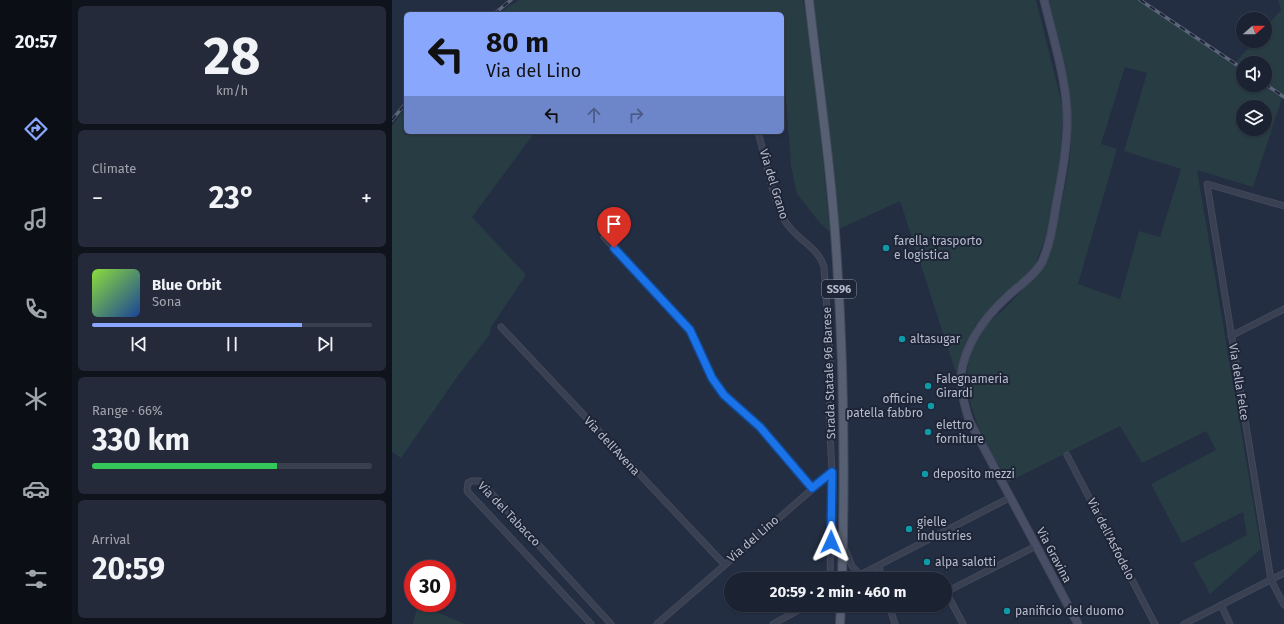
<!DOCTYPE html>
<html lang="en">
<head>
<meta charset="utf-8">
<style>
  :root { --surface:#1b2232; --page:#242a3a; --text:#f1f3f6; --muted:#a0a4ac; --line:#393f4d; --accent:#89a8fd }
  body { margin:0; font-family:"Fira Sans",sans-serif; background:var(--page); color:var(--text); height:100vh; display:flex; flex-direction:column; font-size:15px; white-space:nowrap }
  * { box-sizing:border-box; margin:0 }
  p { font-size:13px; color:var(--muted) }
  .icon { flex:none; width:22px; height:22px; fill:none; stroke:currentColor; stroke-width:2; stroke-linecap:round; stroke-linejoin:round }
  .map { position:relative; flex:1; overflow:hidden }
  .panel { display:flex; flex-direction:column; gap:6px; padding:6px; background:#0f131c; width:320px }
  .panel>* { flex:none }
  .hud { position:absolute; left:12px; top:12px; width:380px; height:122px; border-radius:6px; box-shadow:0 1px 3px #0004,0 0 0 1px var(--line); background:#89a8fd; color:#111; overflow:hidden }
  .needle { width:26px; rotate:69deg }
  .controls { position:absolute; left:844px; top:12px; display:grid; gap:8px }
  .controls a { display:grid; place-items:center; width:36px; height:36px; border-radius:50%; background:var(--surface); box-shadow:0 1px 3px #0004,0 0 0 1px var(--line); font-size:20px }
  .speed { position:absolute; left:12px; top:560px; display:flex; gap:8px; font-size:20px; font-weight:700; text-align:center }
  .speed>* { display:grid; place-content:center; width:52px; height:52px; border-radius:50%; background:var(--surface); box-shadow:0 1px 3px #0004,0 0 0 1px var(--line); line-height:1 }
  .speed .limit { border:6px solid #d22; background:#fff; color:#111 }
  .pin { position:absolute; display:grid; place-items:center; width:34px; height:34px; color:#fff; margin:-41px -17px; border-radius:50% 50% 50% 0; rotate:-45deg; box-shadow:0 0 4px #0007 }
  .pin .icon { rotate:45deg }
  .me { position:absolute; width:44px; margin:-22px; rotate:1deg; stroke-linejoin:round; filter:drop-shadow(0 0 3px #0008) }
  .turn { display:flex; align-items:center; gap:14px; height:84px; padding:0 16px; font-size:18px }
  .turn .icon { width:52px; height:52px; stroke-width:2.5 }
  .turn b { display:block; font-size:28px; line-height:34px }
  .lanes { display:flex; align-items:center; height:38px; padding:0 16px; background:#0003; justify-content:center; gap:20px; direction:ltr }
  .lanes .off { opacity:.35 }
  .big { font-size:30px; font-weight:700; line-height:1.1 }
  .panel .widget { flex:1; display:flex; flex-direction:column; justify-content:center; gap:6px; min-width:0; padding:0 14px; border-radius:6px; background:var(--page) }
  .panel .dial { align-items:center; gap:0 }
  .dial b { font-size:52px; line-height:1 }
  .song { display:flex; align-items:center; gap:12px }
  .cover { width:48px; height:48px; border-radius:6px; background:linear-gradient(135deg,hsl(90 70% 55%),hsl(220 70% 35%)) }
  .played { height:4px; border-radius:2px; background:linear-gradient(90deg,var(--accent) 75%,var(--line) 75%) }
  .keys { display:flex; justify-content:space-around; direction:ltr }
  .heat { display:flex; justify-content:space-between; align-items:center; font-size:22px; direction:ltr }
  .charge { height:6px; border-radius:3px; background:linear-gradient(90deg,#34c759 66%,var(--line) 0) }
  .trip { position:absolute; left:332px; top:572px; width:228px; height:40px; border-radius:20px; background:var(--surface); box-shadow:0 1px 3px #0004,0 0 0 1px var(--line); font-weight:700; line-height:40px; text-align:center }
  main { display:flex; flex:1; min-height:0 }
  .menu { display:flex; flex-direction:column; width:72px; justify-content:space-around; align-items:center; background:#0b0e14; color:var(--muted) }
  .menu .icon { width:28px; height:28px }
  .menu .selected { color:var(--accent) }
  .menu b { font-size:18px; color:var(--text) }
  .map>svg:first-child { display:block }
  .green { fill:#273c43; fill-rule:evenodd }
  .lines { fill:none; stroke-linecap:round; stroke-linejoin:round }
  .street-casing { stroke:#43495b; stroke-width:7 }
  .secondary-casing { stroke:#43495b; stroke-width:9 }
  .primary-casing { stroke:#43495b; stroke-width:10 }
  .street { stroke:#394052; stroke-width:5 }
  .secondary { stroke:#474e65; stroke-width:7 }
  .primary { stroke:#575f72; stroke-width:8 }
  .rail-casing { stroke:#5b6479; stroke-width:3.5 }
  .rail { stroke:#1e2537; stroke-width:2; stroke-dasharray:6; stroke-linecap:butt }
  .route-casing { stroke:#114b97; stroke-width:10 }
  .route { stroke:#1a73e8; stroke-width:7 }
  .culture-dot { fill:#0f9aa8; stroke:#1e2537; stroke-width:1.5 }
  .labels { text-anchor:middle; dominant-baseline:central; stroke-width:4; stroke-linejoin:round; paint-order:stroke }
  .shield { fill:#1e2537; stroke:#888f9f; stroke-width:1 }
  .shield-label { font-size:11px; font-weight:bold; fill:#b6bccc }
  .street-label { font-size:12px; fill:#b6bccc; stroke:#1e2537 }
  .poi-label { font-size:12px; fill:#b6bccc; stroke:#1e2537; text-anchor:start }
</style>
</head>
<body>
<main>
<nav class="menu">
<b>20:57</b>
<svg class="icon selected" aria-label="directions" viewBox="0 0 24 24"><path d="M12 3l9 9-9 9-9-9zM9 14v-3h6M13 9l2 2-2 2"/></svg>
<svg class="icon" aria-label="music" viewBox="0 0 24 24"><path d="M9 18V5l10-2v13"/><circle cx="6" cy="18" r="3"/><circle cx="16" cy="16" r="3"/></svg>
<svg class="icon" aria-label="phone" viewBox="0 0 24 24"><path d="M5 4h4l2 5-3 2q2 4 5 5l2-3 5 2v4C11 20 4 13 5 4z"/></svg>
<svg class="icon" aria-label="climate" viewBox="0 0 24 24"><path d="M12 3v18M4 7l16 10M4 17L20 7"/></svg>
<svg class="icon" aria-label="car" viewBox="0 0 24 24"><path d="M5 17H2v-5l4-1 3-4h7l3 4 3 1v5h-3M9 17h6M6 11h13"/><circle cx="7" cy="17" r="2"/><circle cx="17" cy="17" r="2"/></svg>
<svg class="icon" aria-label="filters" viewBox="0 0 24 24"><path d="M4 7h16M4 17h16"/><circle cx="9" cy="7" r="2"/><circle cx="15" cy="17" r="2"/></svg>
</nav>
<section class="panel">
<div class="widget dial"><b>28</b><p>km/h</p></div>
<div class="widget"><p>Climate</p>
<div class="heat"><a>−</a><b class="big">23°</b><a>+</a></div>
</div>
<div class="widget">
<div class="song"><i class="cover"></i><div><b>Blue Orbit</b><p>Sona</p></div></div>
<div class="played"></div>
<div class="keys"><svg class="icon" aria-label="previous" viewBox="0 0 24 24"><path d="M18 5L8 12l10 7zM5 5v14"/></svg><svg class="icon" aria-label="pause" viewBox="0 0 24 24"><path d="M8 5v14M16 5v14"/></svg><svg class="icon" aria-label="next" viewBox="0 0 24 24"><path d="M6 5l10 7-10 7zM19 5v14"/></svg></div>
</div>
<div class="widget"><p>Range · 66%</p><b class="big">330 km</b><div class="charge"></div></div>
<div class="widget"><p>Arrival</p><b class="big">20:59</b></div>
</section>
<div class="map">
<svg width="892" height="624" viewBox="0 0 892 624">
  <rect width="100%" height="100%" fill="#242e42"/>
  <g class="green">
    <path d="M 127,0 L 411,0 L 421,62 L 438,232 L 428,223 L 405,194 L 399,166 L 392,71 L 390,71 L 390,14 L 105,14 Z"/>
    <path d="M 421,0 L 644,0 L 671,108 L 668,167 L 654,236 L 643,265 L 583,326 L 564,373 L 508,201 L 447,229 L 430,61 Z"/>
    <path d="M 656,0 L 748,0 L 851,71 L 851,85 L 871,85 L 890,98 L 861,187 L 805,170 L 869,549 L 818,594 L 801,563 L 855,535 L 851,512 L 790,543 L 759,484 L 824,450 L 814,431 L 750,463 L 728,426 L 616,482 C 592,438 558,389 585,338 C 592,326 604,316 614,307 C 631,289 650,273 659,250 C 666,214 678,175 679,139 C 679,91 666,46 656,0 ZM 733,67 L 755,73 L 732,151 L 789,169 L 768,237 L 747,231 L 728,299 L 686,284 L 725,149 L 709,144 ZM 851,107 L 873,107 L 873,129 L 851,129 Z"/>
    <path d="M 886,0 L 892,0 L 892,96 L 873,83 L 873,63 L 851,63 L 851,68 L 844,62 L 862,41 L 873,41 L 873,28 L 889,10 Z"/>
    <path d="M 14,107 L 14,132 L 143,132 L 80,217 L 134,275 L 99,327 L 98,334 L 65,377 L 9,458 L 0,452 L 0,126 Z"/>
    <path d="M 26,604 L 73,624 L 21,624 Z"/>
  </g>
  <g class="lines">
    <g class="street-casing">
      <g id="street">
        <path d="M 366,132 C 373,156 381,201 393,221 C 404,240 426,246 432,267 L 440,382 L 437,412 L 440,472 L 438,579"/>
        <path d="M 892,206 L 815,184 L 879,580 L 892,605"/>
        <path d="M 212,237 L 298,330 L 320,378 L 332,395 L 368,427 L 420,488"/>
        <path d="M 109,327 L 332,564"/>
        <path d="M 839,336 L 892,309"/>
        <path d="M 675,455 L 763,624"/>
        <path d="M 453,549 L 460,566 L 468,575"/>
        <path d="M 487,566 L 490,579"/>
        <path d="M 460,579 L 619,497"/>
        <path d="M 497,605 L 503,624"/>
        <path d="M 829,605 L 838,624"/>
        <path d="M 199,624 L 75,491 L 76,483 L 80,481 L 88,481 L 219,624"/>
        <path d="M 265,624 L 440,472"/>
        <path d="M 381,624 L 416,605"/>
        <path d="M 571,624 L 554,592 L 644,546"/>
        <path d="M 792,624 L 892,573"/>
      </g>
    </g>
    <g class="secondary-casing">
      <path id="secondary" d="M 652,0 C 660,33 674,79 675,113 C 676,144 670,175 664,206 C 661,224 658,245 650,262 C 643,275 627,286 616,296 C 593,317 573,344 569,375 C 568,390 573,406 577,420 L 686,624"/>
    </g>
    <g class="primary-casing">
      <g id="primary">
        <path d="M 417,0 C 427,87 440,174 445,262 C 452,367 453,473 450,579"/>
        <path d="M 448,624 L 449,605"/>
      </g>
    </g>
    <use href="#street" class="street"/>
    <use href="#secondary" class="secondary"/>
    <use href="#primary" class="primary"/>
    <g class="rail-casing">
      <g id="rail">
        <path d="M 748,0 L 851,69"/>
        <path d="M 102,14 L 119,0"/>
        <path d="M 873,84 L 892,97"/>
        <path d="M 0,120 L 14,103"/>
      </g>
    </g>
    <use href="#rail" class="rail"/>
  </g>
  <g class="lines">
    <g class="route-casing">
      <path id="route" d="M 222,248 L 298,330 L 320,378 L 332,395 L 368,427 L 420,488 L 440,472 L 439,542"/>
    </g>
    <use href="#route" class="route"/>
  </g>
  <g class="culture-dot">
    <circle cx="494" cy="248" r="4"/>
    <circle cx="510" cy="339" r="4"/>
    <circle cx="536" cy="386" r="4"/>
    <circle cx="539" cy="406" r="4"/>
    <circle cx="536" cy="432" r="4"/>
    <circle cx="533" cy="474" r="4"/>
    <circle cx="517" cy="529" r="4"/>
    <circle cx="535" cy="562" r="4"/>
    <circle cx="615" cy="611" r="4"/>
  </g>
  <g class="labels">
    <rect class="shield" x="430" y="280" width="34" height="18" rx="3"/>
    <g class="shield-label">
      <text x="447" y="289">SS96</text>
    </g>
    <g class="street-label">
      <text transform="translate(382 184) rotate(73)">Via del Grano</text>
      <text transform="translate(437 373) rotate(-92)">Strada Statale 96 Barese</text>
      <text transform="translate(847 382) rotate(81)">Via della Felce</text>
      <text transform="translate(220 446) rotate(47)">Via dell'Avena</text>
      <text transform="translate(117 514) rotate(46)">Via del Tabacco</text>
      <text transform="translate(361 539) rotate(-41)">Via del Lino</text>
      <text transform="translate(719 539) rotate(63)">Via dell'Asfodelo</text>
      <text transform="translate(662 555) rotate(62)">Via Gravina</text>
    </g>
    <g class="poi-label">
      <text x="502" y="241">farella trasporto<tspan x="502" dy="14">e logistica</tspan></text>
      <text x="518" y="339">altasugar</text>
      <text x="544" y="379">Falegnameria<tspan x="544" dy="14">Girardi</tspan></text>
      <text x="531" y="399" text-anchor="end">officine<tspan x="531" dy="14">patella fabbro</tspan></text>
      <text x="544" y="425">elettro<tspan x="544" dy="14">forniture</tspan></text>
      <text x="541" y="474">deposito mezzi</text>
      <text x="525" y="522">gielle<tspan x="525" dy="14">industries</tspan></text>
      <text x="543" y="562">alpa salotti</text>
      <text x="623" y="611">panificio del duomo</text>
    </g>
  </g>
</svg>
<div class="controls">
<a><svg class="needle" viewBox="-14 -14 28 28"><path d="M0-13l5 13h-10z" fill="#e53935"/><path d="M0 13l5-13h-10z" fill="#a0a4ac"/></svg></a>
<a><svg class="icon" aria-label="sound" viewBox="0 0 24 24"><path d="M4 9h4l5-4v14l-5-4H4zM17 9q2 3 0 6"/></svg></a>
<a><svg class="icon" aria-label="layers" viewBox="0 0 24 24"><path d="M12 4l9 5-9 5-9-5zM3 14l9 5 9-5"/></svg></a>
</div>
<div class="speed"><div class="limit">30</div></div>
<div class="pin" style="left:222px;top:248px;background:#d93025"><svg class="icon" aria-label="arrive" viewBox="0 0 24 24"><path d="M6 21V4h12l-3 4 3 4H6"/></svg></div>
<svg class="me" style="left:439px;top:542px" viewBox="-20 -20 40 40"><path d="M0-17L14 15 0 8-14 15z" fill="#1a73e8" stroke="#fff" stroke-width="4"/></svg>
<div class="trip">20:59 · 2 min · 460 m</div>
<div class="hud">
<div class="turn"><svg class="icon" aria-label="left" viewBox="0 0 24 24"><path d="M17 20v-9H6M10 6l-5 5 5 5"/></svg><div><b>80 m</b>Via del Lino</div></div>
<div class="lanes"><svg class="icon" aria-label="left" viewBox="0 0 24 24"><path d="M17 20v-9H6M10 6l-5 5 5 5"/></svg><svg class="icon off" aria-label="ahead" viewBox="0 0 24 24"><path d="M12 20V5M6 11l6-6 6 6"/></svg><svg class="icon off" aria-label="right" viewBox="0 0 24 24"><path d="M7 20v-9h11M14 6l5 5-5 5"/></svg></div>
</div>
</div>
</main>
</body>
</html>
